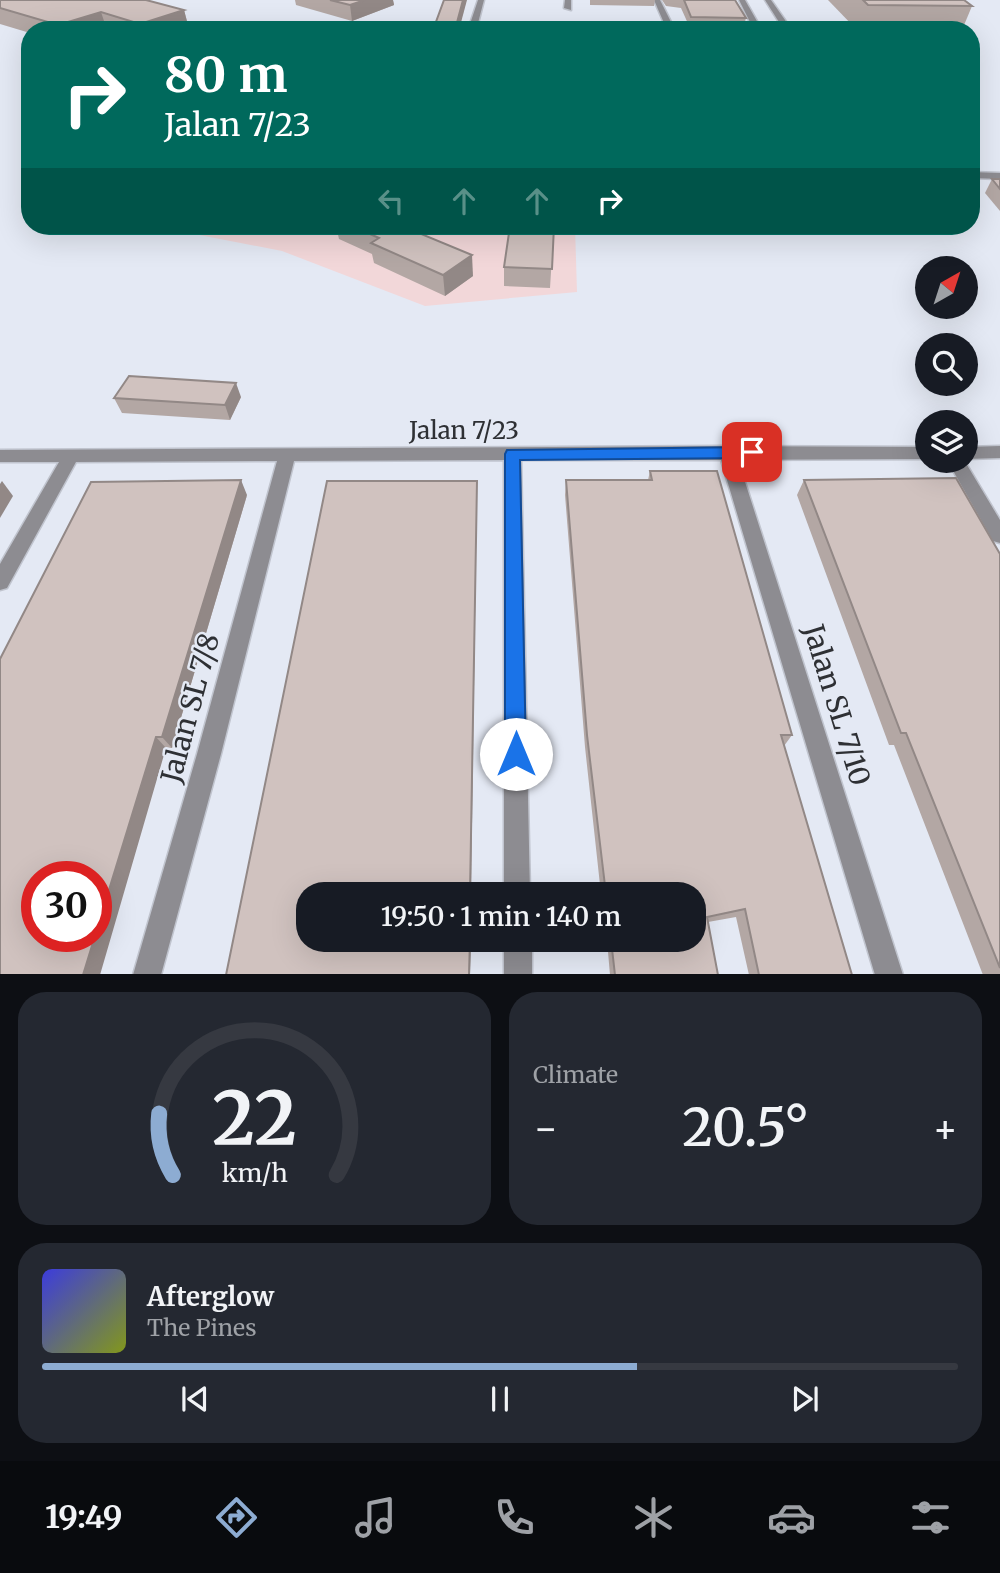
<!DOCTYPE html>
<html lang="en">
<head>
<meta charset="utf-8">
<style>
  :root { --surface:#171b24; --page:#242831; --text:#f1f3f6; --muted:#9ea1a6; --line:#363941; --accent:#8dacd2 }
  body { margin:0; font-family:Merriweather,serif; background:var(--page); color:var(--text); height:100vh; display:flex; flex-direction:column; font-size:26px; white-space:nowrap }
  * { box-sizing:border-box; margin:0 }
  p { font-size:23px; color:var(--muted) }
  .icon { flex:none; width:38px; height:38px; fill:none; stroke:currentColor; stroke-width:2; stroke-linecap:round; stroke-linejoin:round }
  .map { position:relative; height:974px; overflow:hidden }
  .sheet { display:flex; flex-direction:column; gap:18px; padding:18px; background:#0d0f14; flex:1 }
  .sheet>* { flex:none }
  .hud { position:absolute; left:21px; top:21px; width:959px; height:214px; border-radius:28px; box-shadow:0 7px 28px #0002; background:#00695c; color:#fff; overflow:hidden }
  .needle { width:46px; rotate:39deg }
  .controls { position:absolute; left:915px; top:256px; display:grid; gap:14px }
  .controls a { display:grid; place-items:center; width:63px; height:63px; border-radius:50%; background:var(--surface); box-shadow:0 7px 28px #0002; font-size:35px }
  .speed { position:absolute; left:21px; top:861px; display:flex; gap:14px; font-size:35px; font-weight:700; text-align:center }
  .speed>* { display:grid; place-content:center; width:91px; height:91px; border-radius:50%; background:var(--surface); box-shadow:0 7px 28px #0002; line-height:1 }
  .speed .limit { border:10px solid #d22; background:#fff; color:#111 }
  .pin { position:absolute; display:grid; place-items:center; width:60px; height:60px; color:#fff; margin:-30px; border-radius:14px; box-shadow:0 4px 10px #0006 }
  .me { position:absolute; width:77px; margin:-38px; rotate:0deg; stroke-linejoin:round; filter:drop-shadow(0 0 5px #0008) }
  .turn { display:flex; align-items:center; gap:24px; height:147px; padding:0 28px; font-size:32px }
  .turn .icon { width:91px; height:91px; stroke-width:2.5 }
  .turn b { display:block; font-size:49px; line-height:60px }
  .lanes { display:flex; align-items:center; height:66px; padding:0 28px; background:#0003; justify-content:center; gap:35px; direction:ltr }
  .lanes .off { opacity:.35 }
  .big { font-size:52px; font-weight:600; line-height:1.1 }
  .sheet .card { flex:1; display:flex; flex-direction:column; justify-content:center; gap:10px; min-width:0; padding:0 24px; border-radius:28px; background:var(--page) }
  .sheet .dial { align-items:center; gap:0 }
  .dial svg { height:182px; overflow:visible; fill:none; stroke:var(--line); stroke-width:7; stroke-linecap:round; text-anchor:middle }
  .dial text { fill:var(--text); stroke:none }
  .song { display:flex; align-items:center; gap:21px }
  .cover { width:84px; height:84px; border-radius:10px; background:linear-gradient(135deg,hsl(240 70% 55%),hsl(70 70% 35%)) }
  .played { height:7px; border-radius:4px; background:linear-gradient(90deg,var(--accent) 65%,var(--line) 65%) }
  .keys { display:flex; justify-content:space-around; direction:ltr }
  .heat { display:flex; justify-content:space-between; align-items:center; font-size:38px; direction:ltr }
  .sheet .tiles { flex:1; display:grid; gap:18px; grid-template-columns:1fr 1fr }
  .card:last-child { grid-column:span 2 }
  .trip { position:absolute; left:296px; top:882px; width:410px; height:70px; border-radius:28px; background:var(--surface); box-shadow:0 7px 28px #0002; font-weight:600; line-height:70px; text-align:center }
  .menu { display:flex; height:112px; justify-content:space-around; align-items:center; background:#090b0e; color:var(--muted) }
  .menu .icon { width:49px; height:49px }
  .menu .active { color:var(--accent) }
  .menu b { font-size:32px; color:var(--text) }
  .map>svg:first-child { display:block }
  .commercial { fill:#f2d7d9 }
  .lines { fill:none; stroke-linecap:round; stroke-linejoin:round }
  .minor-casing { stroke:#c0c4ce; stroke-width:3 }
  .minor { fill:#8d8c91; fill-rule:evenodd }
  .wall { fill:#b3a7a4 }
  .shaded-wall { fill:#928886 }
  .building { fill:#d0c2bf; stroke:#928886; stroke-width:2 }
  .route { fill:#1a73e8; stroke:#114b97; stroke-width:2 }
  .labels { text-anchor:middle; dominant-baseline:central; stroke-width:5; stroke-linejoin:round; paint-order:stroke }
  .street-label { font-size:24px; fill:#2e3034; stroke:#e4e9f4 }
  .near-street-label { font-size:28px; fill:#2e3034; stroke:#e4e9f4 }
</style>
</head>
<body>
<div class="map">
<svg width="1000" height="975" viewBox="0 0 1000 975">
  <rect width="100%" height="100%" fill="#e4e9f4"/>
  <path class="commercial" d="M 181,226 L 575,226 L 577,292 L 425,306 L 282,251 L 189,233 Z"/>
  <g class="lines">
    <g class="minor-casing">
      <g id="minor">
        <path d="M 478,0 L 484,0 L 477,27 L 473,29 L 469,27 Z"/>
        <path d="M 565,0 L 571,0 L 571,10 L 564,8 Z"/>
        <path d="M 654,0 L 660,0 L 675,30 L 667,30 Z"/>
        <path d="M 739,0 L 745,0 L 762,30 L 754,30 Z"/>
        <path d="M 765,0 L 771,0 L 792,30 L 784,30 Z"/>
        <path d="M 971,172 L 1000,173 L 1000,179 L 971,178 Z"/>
        <path d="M 727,446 L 928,447 L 928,459 L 738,460 L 903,975 L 875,975 L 721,460 L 521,460 L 530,894 L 504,894 L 504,460 L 294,461 L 221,754 L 161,975 L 133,975 L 197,754 L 277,461 L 76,462 L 7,588 L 0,590 L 0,564 L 59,462 L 0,462 L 0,450 Z"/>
        <path d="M 1000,446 L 1000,458 L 966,459 L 966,447 Z"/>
        <path d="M 947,460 L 964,460 L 1000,520 L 1000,543 L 993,541 Z"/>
        <rect x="504" y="940" width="28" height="35"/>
      </g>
    </g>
    <use href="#minor" class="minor"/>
  </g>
  <g class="wall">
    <path d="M 0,0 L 184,10 L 189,29 L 186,30 L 30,30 L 30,33 L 0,24 Z"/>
    <path d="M 295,0 L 393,0 L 394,5 L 352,21 L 296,5 Z"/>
    <path d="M 590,0 L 655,0 L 654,6 L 590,5 Z"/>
    <path d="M 662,0 L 735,0 L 746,18 L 743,29 L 690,28 L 681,8 L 666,6 Z"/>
    <path d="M 828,0 L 964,0 L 972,6 L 962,30 L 857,30 Z"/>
    <path d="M 992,179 L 1000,179 L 1000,211 L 985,193 Z"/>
    <path d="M 336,226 L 415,226 L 416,232 L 473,276 L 445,296 L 374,263 L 372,254 L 339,239 Z"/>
    <path d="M 554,226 L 550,288 L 504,286 L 504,267 Z"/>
    <path d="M 241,397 L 230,420 L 122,413 L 114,398 Z"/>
    <path d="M 650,471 L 792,735 L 784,746 L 852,975 L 749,975 L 736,917 L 708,922 L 718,975 L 610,975 L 607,940 L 693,940 L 693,894 L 601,894 L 585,747 L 565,495 L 566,480 L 648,480 Z"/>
    <path d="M 804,480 L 1000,554 L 1000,975 L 983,975 L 894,745 L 889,745 L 797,495 Z"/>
    <path d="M 247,495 L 172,748 L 166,748 L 0,975 Z"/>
  </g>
  <g class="shaded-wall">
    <path d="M 365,0 L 393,0 L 394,5 L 352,21 L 350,5 Z"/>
    <path d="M 463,0 L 467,0 L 459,30 L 455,30 Z"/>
    <path d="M 184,10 L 189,29 L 186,30 L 142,30 L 140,24 Z"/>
    <path d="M 101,12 L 107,30 L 60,30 L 58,25 Z"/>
    <path d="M 472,255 L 473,276 L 445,296 L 443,275 Z"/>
    <path d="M 236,383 L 241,397 L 230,420 L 225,405 Z"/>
    <path d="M 241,480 L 247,495 L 172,748 L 162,737 Z"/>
    <path d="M 2,481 L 13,496 L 0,518 L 0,484 Z"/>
    <path d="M 477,481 L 471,894 L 470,894 Z"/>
    <path d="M 156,737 L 166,748 L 100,975 L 83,975 L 95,936 L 96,936 L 96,932 Z"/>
    <path d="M 470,940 L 471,940 L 470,975 L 469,975 Z"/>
  </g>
  <g class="building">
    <path d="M 0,0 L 146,0 L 184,10 L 140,24 L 101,12 L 58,25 L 0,8 Z"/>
    <path d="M 330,0 L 365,0 L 350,5 Z"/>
    <path d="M 444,0 L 463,0 L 455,30 L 433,30 Z"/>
    <path d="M 684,0 L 735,0 L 746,18 L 691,17 Z"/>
    <path d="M 863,0 L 964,0 L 972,6 L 868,5 Z"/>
    <path d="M 992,179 L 1000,179 L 1000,189 Z"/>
    <path d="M 352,226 L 415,226 L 409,229 L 472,255 L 443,275 L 371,243 L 379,238 Z"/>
    <path d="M 510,226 L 554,226 L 552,269 L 504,267 Z"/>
    <path d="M 129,376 L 236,383 L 225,405 L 114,398 Z"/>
    <path d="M 650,471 L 717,471 L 792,735 L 781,735 L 852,975 L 759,975 L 745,909 L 707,917 L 718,975 L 615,975 L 611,940 L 693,940 L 693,894 L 606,894 L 587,735 L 566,480 L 652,480 Z"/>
    <path d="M 956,478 L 1000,554 L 1000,968 L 906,733 L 901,733 L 804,480 Z"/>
    <path d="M 241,480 L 162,737 L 156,737 L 96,932 L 96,877 L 37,877 L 37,936 L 95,936 L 83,975 L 0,975 L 0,659 L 91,482 Z"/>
    <path d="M 327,481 L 477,481 L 470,894 L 308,894 L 308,940 L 470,940 L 469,975 L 226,975 Z"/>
  </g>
  <path class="route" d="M 752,447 L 760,452 L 752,458 L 520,460 L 526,754 L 523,761 L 516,765 L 508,761 L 505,754 L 505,454 L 507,450 Z"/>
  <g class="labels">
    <g class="street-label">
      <text x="464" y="430">Jalan 7/23</text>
    </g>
    <g class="near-street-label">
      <text transform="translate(837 705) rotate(73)">Jalan SL 7/10</text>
      <text transform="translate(190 708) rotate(-75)">Jalan SL 7/8</text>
    </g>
  </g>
</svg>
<div class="controls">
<a><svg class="needle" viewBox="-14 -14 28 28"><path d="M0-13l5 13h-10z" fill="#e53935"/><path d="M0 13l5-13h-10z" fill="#9ea1a6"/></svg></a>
<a><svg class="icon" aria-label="search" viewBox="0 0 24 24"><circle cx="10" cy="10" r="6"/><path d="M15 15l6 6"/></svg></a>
<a><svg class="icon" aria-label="layers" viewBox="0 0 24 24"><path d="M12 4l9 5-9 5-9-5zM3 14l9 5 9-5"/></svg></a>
</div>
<div class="speed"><div class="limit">30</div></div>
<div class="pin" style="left:752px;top:452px;background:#d93025"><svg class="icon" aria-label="arrive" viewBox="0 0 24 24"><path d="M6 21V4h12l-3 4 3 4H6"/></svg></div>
<svg class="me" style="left:516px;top:754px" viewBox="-20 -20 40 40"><circle r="19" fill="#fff"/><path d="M0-13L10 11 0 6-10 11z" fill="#1a73e8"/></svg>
<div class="trip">19:50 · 1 min · 140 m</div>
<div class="hud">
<div class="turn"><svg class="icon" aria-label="right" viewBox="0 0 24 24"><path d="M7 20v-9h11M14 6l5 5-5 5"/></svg><div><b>80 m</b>Jalan 7/23</div></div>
<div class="lanes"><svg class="icon off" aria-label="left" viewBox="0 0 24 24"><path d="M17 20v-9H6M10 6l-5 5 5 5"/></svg><svg class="icon off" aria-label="ahead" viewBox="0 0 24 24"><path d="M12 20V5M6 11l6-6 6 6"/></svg><svg class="icon off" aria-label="ahead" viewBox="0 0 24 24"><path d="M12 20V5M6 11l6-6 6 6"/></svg><svg class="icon" aria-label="right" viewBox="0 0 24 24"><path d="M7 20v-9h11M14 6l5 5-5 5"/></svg></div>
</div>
</div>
<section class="sheet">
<div class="tiles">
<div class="card dial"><svg viewBox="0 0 100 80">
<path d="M14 69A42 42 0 1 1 86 69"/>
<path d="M14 69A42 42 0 0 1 8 42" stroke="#8dacd2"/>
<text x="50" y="56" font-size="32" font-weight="700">22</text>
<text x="50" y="72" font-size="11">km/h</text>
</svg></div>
<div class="card"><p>Climate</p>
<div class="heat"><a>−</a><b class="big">20.5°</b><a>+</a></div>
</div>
<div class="card">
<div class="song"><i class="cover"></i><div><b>Afterglow</b><p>The Pines</p></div></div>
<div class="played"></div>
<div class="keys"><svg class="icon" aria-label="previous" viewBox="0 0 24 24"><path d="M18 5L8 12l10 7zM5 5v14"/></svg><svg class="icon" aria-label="pause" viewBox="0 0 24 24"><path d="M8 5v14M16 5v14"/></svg><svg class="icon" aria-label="next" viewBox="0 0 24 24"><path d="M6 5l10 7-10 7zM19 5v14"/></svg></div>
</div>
</div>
</section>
<nav class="menu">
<b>19:49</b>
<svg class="icon active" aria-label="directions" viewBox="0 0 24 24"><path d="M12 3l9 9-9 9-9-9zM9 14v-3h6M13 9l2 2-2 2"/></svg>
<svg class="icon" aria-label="music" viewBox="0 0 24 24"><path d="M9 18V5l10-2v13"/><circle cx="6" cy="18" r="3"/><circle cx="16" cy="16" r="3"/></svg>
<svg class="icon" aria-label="phone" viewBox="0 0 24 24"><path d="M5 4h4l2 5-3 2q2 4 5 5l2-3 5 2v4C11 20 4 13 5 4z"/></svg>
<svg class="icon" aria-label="climate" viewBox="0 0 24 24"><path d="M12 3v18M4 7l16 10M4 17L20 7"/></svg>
<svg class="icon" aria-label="car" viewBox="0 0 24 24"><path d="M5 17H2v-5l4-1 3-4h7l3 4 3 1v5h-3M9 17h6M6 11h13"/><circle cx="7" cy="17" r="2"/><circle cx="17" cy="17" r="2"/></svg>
<svg class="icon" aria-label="filters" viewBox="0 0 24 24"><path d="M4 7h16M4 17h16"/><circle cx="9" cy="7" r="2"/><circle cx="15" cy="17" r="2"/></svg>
</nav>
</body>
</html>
